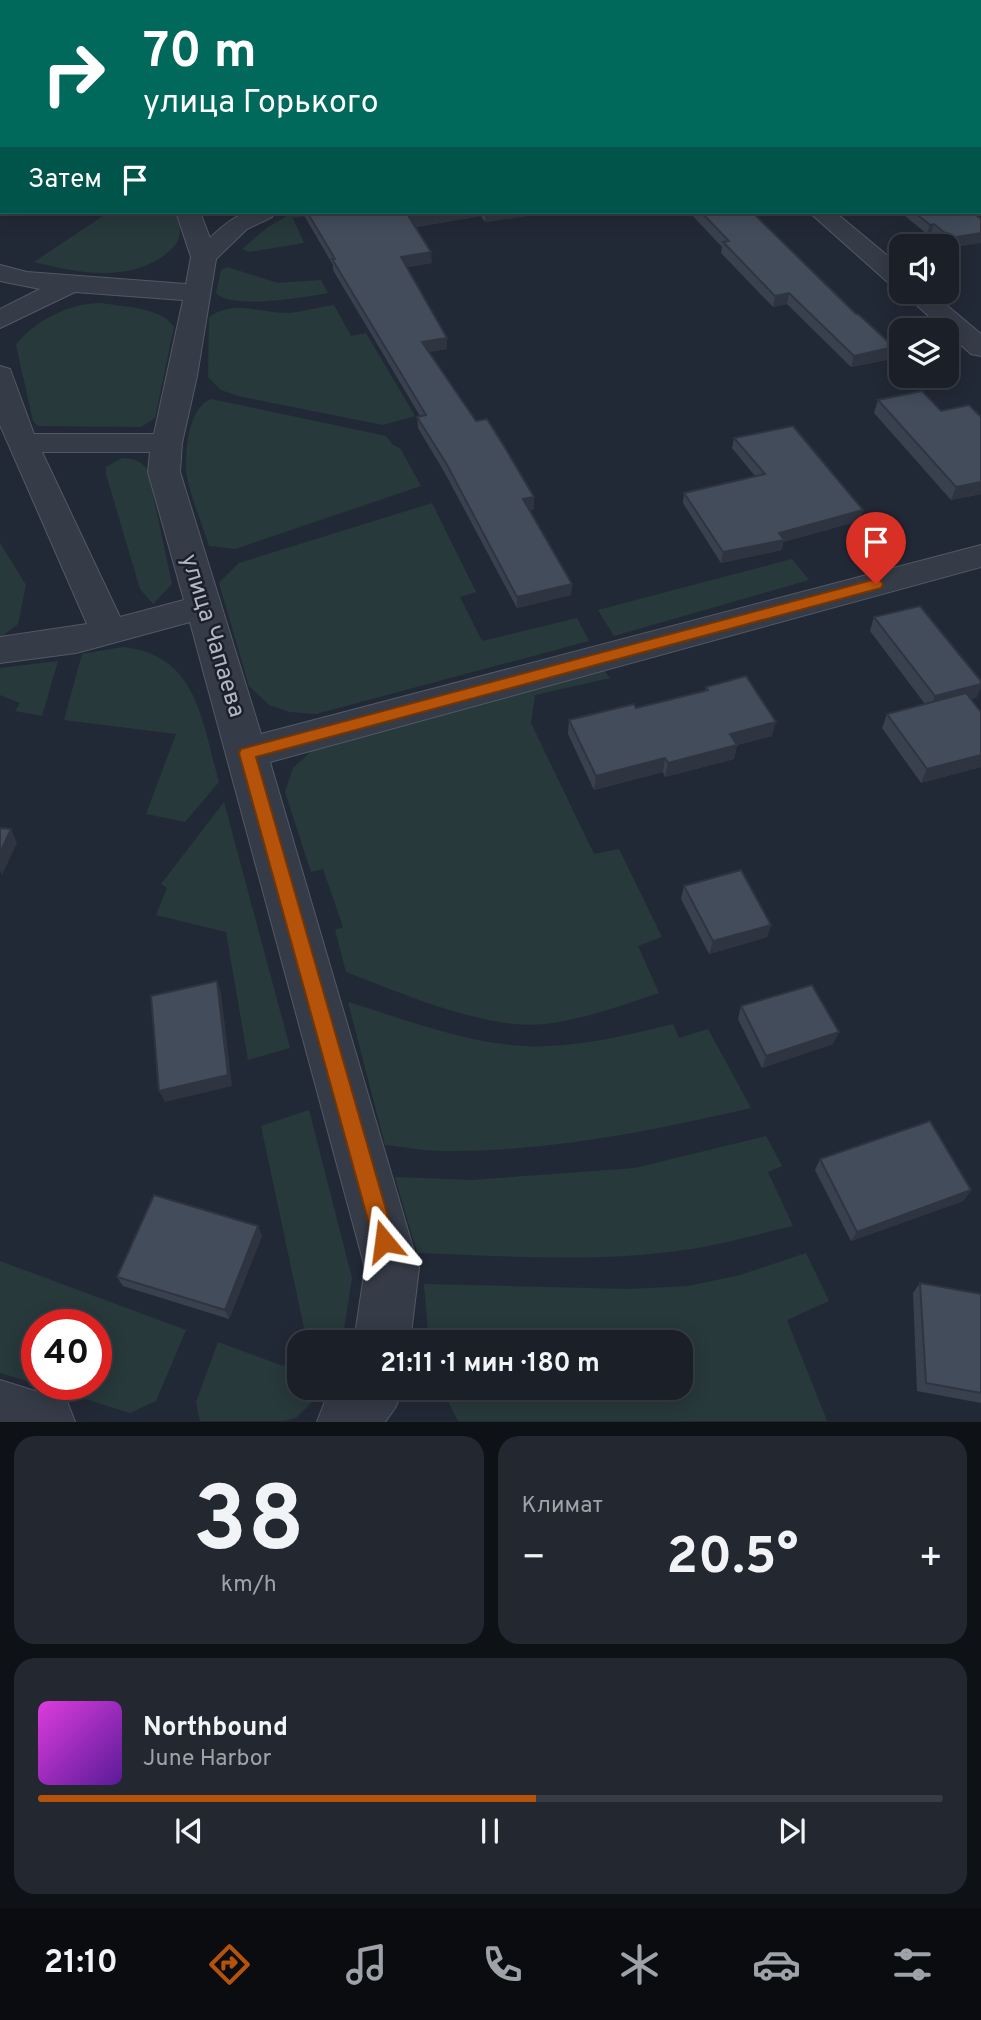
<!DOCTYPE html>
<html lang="ru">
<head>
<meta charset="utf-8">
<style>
  :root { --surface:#1a1f28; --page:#232730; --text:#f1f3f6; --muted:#9fa2a8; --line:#383d45; --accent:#b45309 }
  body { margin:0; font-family:Overpass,sans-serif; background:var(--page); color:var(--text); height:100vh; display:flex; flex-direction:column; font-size:26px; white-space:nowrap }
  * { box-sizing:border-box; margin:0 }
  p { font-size:23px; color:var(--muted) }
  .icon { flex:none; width:38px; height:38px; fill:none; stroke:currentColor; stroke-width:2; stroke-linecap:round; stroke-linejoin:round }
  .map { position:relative; height:1422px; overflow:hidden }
  .panel { display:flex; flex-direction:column; gap:14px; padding:14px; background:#0e1116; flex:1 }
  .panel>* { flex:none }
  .hud { position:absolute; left:0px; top:0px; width:982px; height:214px; box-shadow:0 4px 18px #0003,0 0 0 2px var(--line); background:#00695c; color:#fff; overflow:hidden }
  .controls { position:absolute; left:889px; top:234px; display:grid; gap:14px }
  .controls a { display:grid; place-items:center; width:70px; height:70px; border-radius:14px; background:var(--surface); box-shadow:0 4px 18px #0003,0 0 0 2px var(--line); font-size:35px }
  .speed { position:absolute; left:21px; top:1309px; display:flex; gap:14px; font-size:35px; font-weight:700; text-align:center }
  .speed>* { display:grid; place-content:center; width:91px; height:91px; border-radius:50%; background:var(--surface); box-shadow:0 4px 18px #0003,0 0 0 2px var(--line); line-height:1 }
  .speed .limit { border:10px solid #d22; background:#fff; color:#111 }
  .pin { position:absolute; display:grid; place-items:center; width:60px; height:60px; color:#fff; margin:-72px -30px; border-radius:50% 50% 50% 0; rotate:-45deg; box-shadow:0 0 7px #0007 }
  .pin .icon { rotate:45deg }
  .me { position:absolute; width:77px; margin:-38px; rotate:344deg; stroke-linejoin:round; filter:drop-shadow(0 0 5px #0008) }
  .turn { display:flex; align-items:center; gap:24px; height:147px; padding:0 28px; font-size:32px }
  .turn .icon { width:91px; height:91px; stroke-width:2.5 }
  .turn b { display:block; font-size:49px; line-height:60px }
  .then { display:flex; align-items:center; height:66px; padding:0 28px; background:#0003; gap:14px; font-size:26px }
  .big { font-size:52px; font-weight:700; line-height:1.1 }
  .panel .card { flex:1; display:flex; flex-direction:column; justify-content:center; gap:10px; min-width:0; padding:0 24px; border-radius:21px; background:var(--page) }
  .panel .dial { align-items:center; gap:0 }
  .dial b { font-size:91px; line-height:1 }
  .song { display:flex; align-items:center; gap:21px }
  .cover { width:84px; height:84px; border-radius:10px; background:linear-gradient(135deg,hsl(300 70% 55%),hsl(270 70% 35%)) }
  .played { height:7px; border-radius:4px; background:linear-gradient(90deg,var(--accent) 55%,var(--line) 55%) }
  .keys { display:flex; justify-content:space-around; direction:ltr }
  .heat { display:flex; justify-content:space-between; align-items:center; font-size:38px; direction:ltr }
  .panel .tiles { flex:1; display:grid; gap:14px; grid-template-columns:1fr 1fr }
  .card:last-child { grid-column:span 2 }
  .trip { position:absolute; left:287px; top:1330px; width:406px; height:70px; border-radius:21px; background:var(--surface); box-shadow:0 4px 18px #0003,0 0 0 2px var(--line); font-weight:700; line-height:70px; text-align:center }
  .dock { display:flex; height:112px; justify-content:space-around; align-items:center; background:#0a0c10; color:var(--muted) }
  .dock .icon { width:49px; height:49px }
  .dock .selected { color:var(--accent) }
  .dock b { font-size:32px; color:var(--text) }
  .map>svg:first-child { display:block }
  .green { fill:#28393b }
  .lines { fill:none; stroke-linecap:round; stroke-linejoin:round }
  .minor-casing { stroke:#535964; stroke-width:2 }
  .minor { fill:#353b47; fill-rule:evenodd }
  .rail { stroke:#59616f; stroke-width:2.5; stroke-dasharray:3.5 3.5; stroke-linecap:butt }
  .wall { fill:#3a414e }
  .shaded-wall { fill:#2f3540 }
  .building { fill:#434c5b; stroke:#2f3540; stroke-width:2 }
  .route { fill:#b45309; stroke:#753606; stroke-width:2 }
  .labels { text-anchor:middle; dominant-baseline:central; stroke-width:5; stroke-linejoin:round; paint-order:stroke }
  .street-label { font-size:24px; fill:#b0b6c3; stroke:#1b202b }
</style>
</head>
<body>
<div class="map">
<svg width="981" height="1422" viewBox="0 0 981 1422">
  <rect width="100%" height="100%" fill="#222936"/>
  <g class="green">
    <path d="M 109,212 L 175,212 C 182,230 183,241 166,254 C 128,283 77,273 34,262 Z"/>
    <path d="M 294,212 L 336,212 L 293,218 L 304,243 L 249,252 L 242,249 L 268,227 Z"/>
    <path d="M 227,267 L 278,283 L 321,280 L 328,293 C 306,297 231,310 216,293 L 221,270 Z"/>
    <path d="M 101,303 C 123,307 162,307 174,327 L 155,418 L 141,427 L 38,426 L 33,421 L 16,345 C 35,320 70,303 101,303 Z"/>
    <path d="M 334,305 L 351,336 L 366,333 L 415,416 L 383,425 L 238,396 L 221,390 L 208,377 L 209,317 C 233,300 258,312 285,313 C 300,313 318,307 334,305 Z"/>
    <path d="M 211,399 L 386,436 L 393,445 L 400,448 L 421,486 L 235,549 L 209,546 C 203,526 186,486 186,467 C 186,445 189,408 211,399 Z"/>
    <path d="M 122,458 C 133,458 142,461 148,471 L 172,584 L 153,604 L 140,589 L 106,474 L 106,467 Z"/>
    <path d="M 432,503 L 476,592 L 460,597 L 482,641 L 577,618 L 589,641 L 316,714 L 290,712 L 269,705 L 249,686 L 219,583 L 239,563 Z"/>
    <path d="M 0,543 L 26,585 L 18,624 L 0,638 Z"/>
    <path d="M 792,559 L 809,580 L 614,636 L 598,610 Z"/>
    <path d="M 123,647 C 198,655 202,722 219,782 L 185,822 L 146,814 L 176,734 L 64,720 L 82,654 Z"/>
    <path d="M 58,661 L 42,716 L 15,711 L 20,703 L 0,695 L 0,668 Z"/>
    <path d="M 604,671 L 610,678 L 535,695 L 531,723 L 594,854 L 619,849 L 662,937 L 638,946 L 659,993 C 622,1005 583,1020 544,1024 C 485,1030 401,993 346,972 L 335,930 L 343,927 L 323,869 L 311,872 L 285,792 L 293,768 L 315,748 L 573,673 Z"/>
    <path d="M 224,802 L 290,1048 L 248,1060 L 226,932 L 156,915 L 167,888 L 161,884 Z"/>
    <path d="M 348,1002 C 411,1021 479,1049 546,1046 C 589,1045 632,1034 673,1024 L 679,1038 L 708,1029 L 751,1108 C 651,1131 547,1152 443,1151 C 424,1151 404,1147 385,1145 Z"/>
    <path d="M 309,1110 L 352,1278 L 342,1342 L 307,1342 L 261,1126 Z"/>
    <path d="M 766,1136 L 782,1166 L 768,1172 L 793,1226 C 757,1234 721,1245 684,1250 C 596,1263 505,1256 417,1253 L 395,1177 L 471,1180 L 635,1168 Z"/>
    <path d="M 806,1253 L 829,1301 L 787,1320 L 827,1421 L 458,1421 L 441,1388 L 681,1388 L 681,1342 L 429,1342 L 424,1284 L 628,1289 L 688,1286 L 740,1275 Z"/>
    <path d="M 0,1261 L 186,1330 L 156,1401 L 130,1413 L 37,1384 L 96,1384 L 96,1325 L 37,1325 L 37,1384 L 0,1373 Z"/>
    <path d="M 218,1342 L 283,1366 L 299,1356 L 299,1388 L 325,1389 L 297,1417 L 285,1421 L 200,1421 L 196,1402 Z"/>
  </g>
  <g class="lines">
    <g class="minor-casing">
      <g id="minor">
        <path d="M 119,0 L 153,0 L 118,2 Z"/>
        <path d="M 571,0 L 590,0 L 591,2 L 572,2 Z"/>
        <path d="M 2,18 L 2,31 L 0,32 L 0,19 Z"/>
        <path d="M 176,212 L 200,212 L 210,238 C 234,215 242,211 275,212 L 272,217 L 247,229 L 216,259 L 197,376 L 182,443 L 180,472 L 261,734 L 981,545 L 981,567 L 270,762 L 419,1268 L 410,1342 L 354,1342 L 365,1268 L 190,622 L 76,653 L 0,663 L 0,637 L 87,624 L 0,425 L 0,366 L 10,369 L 34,434 L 154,434 L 183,300 L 75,292 L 0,328 L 0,309 L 40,289 L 0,281 L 0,265 L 27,272 L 186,284 L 191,257 ZM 42,452 L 150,452 L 148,472 L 184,600 L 120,617 Z"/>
        <path d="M 809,212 L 835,212 L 901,267 L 901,288 L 892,286 Z"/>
        <path d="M 902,292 L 931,292 L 981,334 L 981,356 L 971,354 Z"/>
        <path d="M 0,1380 L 67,1401 L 75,1422 L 0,1422 Z"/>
        <path d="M 337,1388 L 404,1388 L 395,1408 L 385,1422 L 317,1422 L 325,1401 Z"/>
      </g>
    </g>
    <use href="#minor" class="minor"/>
    <path class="rail" d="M 0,50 L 2,48"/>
  </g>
  <g class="wall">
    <path d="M 188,0 L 526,0 L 526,2 L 189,2 Z"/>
    <path d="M 936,0 L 981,0 L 981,29 L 980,29 L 980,2 L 939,2 Z"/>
    <path d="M 302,212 L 555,212 L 485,222 L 481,216 L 416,227 L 432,263 L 407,267 L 447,338 L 447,349 L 429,352 L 534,509 L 529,510 L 572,584 L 571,595 L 517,608 L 446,475 L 418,428 L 417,417 L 420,416 L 333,270 L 333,265 Z"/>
    <path d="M 689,212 L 752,212 L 891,359 L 851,367 L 787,304 L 773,307 L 721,253 L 722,247 Z"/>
    <path d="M 900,212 L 980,212 L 949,248 L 931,234 L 927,234 Z"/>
    <path d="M 878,400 L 981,417 L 981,494 L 951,500 L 874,413 Z"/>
    <path d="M 734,438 L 863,510 L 859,521 L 783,542 L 782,550 L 721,563 L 683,503 L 684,493 L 755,476 L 732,448 Z"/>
    <path d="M 874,617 L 977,697 L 971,699 L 981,712 L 981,767 L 921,783 L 882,728 L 887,714 L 925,704 L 870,631 Z"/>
    <path d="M 706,687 L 772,736 L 737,745 L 734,759 L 665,777 L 663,772 L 594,790 L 568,734 L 569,720 L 636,708 L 705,691 Z"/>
    <path d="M 684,886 L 771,925 L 767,937 L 709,954 L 681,899 Z"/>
    <path d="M 741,1006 L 833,1044 L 762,1068 L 738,1019 Z"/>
    <path d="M 820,1159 L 971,1190 L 963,1201 L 851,1241 L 815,1170 Z"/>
    <path d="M 262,1236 L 229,1319 L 123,1286 L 117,1277 Z"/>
    <path d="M 920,1283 L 981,1294 L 981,1403 L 917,1391 L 913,1293 Z"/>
  </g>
  <g class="shaded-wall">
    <path d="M 303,0 L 320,0 L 321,2 L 288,2 Z"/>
    <path d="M 329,0 L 346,0 L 346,2 L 322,2 L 322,1 Z"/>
    <path d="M 361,0 L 434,0 L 434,2 L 348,2 Z"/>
    <path d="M 442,212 L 481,212 L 481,216 L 410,228 L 409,217 Z"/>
    <path d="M 485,212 L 555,212 L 485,222 Z"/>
    <path d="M 934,224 L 931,234 L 927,234 L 930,225 Z"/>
    <path d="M 981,233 L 981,243 L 949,248 L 951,238 Z"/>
    <path d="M 431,252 L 432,263 L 402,268 L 401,257 Z"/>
    <path d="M 789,293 L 787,304 L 773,307 L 775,296 Z"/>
    <path d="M 447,338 L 447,349 L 423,353 L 422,342 Z"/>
    <path d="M 894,347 L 891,359 L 851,367 L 854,356 Z"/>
    <path d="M 981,482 L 981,494 L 951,500 L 956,487 Z"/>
    <path d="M 534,497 L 534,509 L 522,511 L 523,499 Z"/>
    <path d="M 863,510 L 859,521 L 783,542 L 782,550 L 721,563 L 723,552 L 779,533 Z"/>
    <path d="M 572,584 L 571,595 L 517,608 L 517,597 Z"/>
    <path d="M 981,684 L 981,688 L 977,697 L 929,710 L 935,696 Z"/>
    <path d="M 776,722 L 772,736 L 737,745 L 734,759 L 665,777 L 668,763 L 730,734 Z"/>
    <path d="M 981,755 L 981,767 L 921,783 L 927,769 Z"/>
    <path d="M 665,758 L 663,772 L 594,790 L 596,776 Z"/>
    <path d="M 11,829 L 17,843 L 2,875 L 0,871 L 0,853 Z"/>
    <path d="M 771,925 L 767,937 L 709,954 L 713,941 Z"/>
    <path d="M 217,981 L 221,993 L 232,1086 L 165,1102 L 159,1091 Z"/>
    <path d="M 839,1032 L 833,1044 L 762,1068 L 766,1056 Z"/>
    <path d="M 971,1190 L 963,1201 L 851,1241 L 857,1232 Z"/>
    <path d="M 258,1226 L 262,1236 L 229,1319 L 225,1310 Z"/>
  </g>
  <g class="building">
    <path d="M 191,0 L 303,0 L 288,2 L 191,2 Z"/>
    <path d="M 439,0 L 521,0 L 507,2 L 441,2 Z"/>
    <path d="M 953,0 L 981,0 L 981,14 L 980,14 L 980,2 L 957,2 Z"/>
    <path d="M 980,45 L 981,45 L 980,92 Z"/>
    <path d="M 980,93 L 981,94 L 981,129 L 980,129 Z"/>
    <path d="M 980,201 L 981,201 L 981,215 L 977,216 L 981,219 L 981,233 L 951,238 L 934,224 L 930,225 L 914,212 L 980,212 Z"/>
    <path d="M 307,212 L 442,212 L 409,217 L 431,252 L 401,257 L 447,338 L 422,342 L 476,421 L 487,419 L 507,451 L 534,497 L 523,499 L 572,584 L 517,597 L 446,463 L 417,417 L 426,415 L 332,259 L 335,259 Z"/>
    <path d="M 701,212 L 752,212 L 856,314 L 858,314 L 894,347 L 854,356 L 789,293 L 775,296 L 723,242 L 729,241 Z"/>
    <path d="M 922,391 L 941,411 L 969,405 L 981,417 L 981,482 L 956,487 L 878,400 Z"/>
    <path d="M 793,426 L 863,510 L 779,533 L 784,540 L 723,552 L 684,493 L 765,474 L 734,438 Z"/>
    <path d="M 920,606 L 981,681 L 981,684 L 935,696 L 874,617 Z"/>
    <path d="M 746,676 L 776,722 L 730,734 L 737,745 L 668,763 L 665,758 L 596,776 L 569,720 L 634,704 L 636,708 L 708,690 L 706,687 Z"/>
    <path d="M 966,693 L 981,712 L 981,755 L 927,769 L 887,714 Z"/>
    <path d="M 0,828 L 11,829 L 0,853 Z"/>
    <path d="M 741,870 L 771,925 L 713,941 L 684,886 Z"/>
    <path d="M 217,981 L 228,1075 L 159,1091 L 151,996 Z"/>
    <path d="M 812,985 L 839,1032 L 766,1056 L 741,1006 Z"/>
    <path d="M 930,1121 L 971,1190 L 857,1232 L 820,1159 Z"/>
    <path d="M 154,1195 L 258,1226 L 225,1310 L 117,1277 Z"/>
    <path d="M 920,1283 L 981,1294 L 981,1393 L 926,1383 Z"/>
  </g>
  <path class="route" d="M 876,579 L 881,581 L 883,584 L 881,588 L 256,757 L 395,1241 L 392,1249 L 384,1252 L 376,1249 L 239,753 L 241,749 Z"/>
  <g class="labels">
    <g class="street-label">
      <text transform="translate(212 636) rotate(73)">улица Чапаева</text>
    </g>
  </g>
</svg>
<div class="controls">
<a><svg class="icon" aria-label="sound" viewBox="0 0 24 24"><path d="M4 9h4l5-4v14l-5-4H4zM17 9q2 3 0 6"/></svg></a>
<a><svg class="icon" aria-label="layers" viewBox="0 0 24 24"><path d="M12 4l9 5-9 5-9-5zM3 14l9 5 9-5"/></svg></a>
</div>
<div class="speed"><div class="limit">40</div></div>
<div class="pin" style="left:876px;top:584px;background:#d93025"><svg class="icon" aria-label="arrive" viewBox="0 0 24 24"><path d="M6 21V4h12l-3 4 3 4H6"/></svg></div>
<svg class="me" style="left:384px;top:1241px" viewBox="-20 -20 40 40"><path d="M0-17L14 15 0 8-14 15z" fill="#b45309" stroke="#fff" stroke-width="4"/></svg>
<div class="trip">21:11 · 1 мин · 180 m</div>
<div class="hud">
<div class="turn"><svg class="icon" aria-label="right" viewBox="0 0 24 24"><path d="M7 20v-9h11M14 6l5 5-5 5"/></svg><div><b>70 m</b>улица Горького</div></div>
<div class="then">Затем<svg class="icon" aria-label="arrive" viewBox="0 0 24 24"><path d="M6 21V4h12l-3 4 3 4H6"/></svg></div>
</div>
</div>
<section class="panel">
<div class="tiles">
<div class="card dial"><b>38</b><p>km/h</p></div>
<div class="card"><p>Климат</p>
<div class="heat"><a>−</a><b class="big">20.5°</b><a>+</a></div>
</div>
<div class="card">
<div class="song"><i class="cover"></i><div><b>Northbound</b><p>June Harbor</p></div></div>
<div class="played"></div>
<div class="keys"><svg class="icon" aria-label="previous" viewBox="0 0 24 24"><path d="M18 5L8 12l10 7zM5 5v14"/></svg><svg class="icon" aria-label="pause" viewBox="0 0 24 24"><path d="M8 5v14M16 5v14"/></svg><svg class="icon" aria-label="next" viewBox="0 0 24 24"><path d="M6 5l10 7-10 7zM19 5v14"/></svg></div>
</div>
</div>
</section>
<nav class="dock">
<b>21:10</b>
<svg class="icon selected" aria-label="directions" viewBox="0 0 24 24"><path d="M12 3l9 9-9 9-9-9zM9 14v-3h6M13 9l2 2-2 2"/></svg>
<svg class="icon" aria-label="music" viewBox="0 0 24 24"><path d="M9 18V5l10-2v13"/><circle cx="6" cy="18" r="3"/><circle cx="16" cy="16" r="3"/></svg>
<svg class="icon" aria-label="phone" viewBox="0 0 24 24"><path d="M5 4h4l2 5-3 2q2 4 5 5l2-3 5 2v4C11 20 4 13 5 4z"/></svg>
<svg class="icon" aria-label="climate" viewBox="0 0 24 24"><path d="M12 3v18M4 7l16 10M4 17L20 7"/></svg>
<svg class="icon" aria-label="car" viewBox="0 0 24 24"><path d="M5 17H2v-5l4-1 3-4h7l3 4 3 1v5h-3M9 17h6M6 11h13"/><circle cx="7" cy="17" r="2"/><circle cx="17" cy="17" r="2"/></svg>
<svg class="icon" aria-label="filters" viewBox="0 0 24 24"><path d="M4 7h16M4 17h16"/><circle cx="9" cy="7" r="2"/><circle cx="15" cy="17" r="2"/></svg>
</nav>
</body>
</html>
